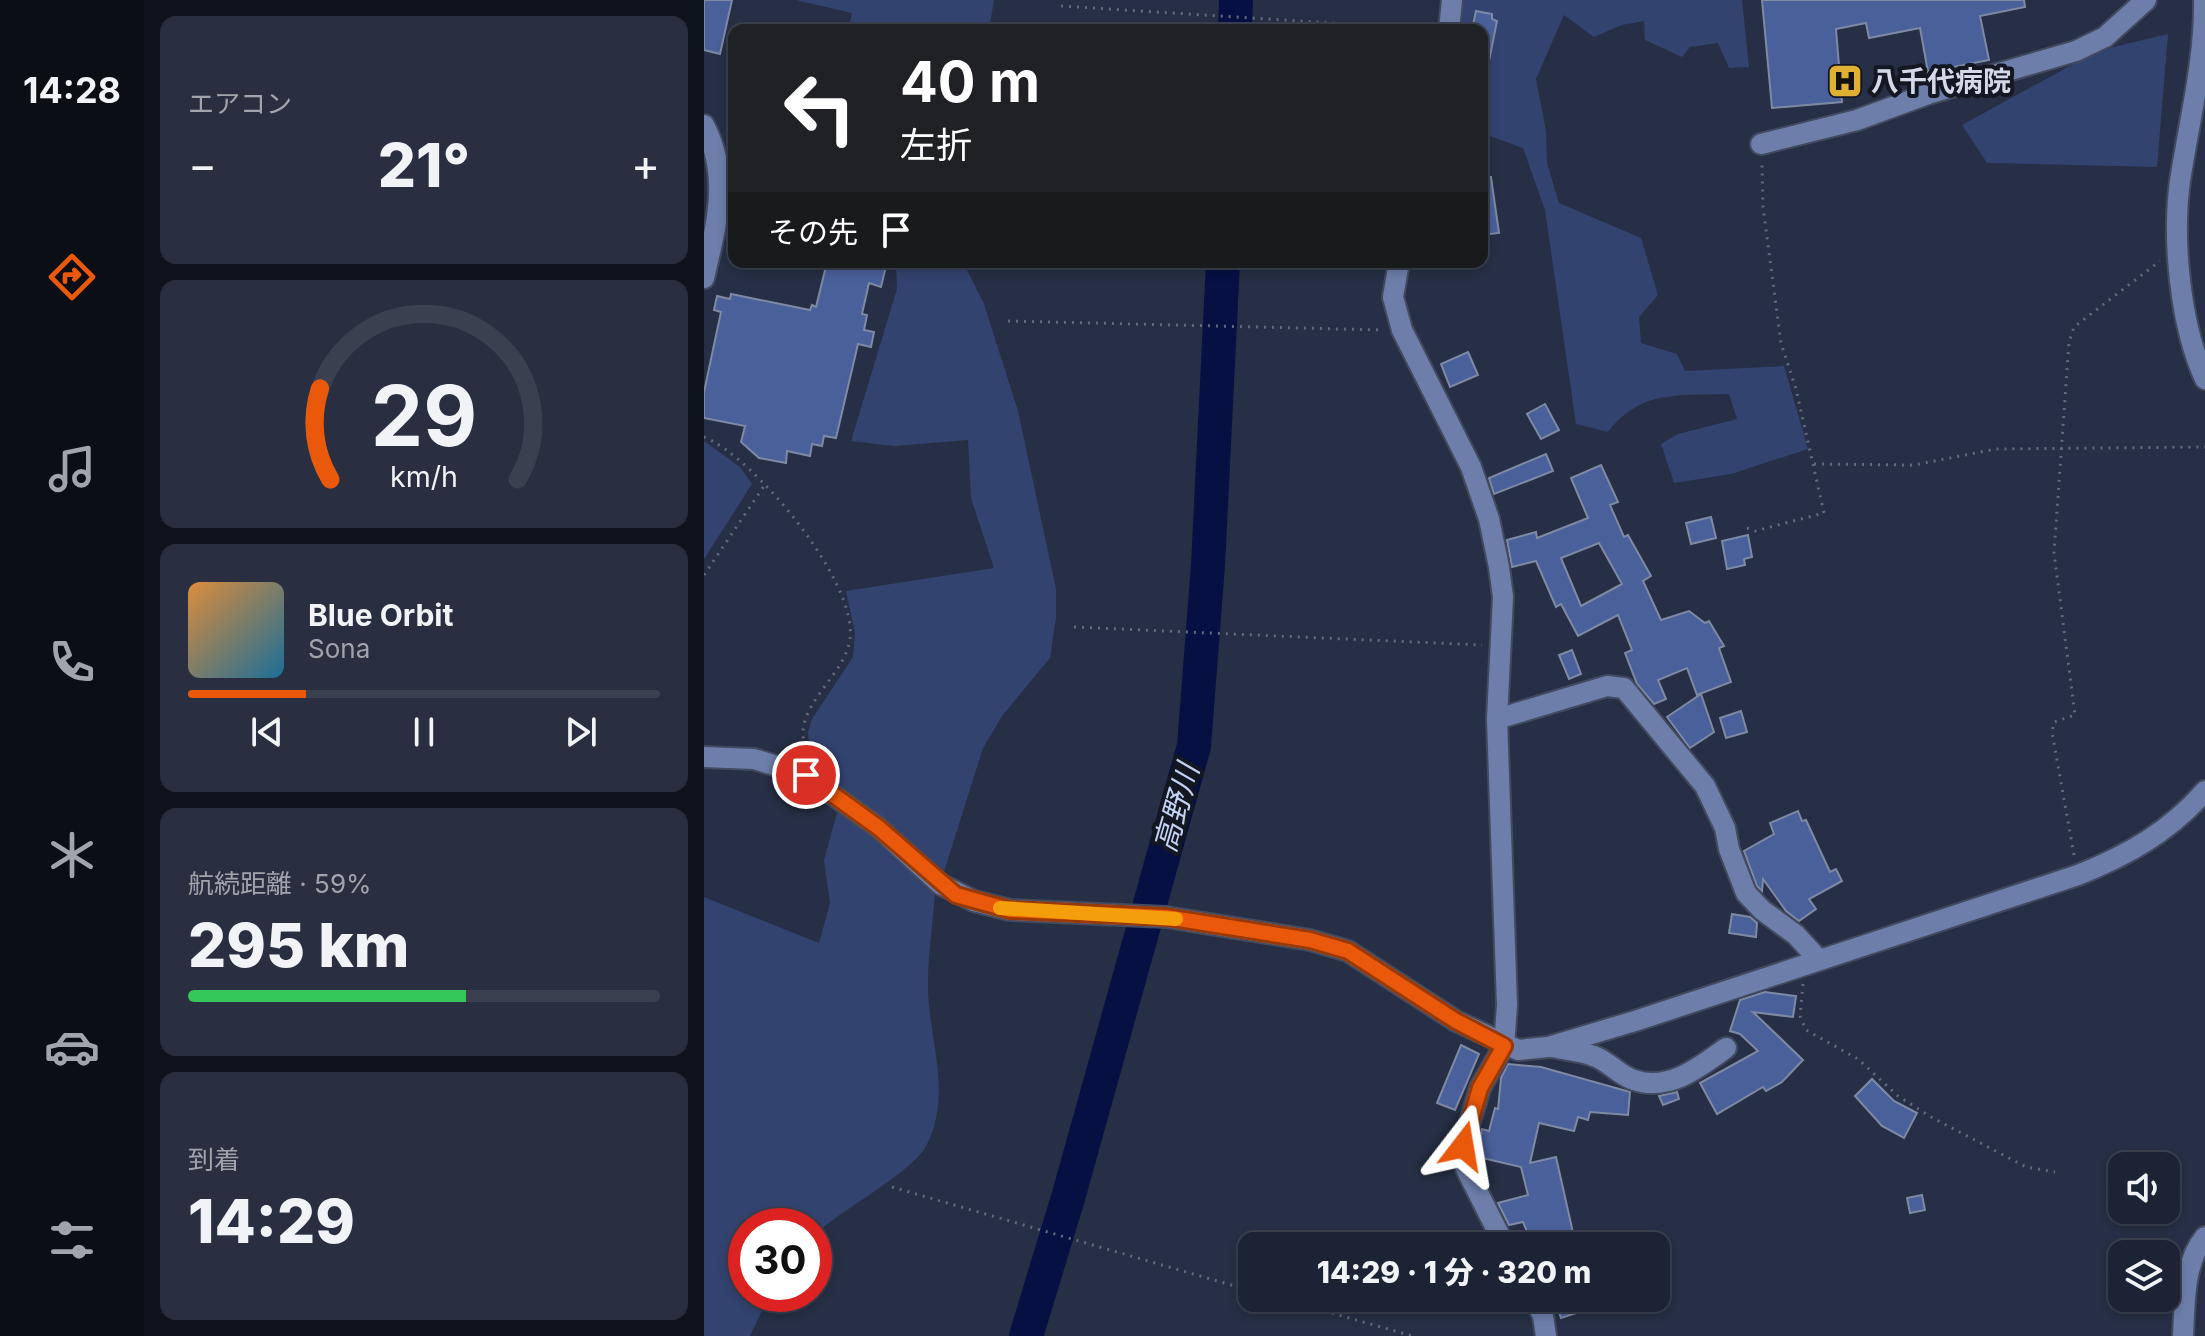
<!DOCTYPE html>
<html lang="ja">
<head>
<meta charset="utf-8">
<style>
  :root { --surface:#1c2334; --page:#292f40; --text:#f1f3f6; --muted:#a0a4ac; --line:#3a404f; --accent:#ea580c }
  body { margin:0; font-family:Inter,"Noto Sans JP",sans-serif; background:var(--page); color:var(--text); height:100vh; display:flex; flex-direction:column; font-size:30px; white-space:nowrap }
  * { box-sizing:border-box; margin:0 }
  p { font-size:26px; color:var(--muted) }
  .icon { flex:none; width:44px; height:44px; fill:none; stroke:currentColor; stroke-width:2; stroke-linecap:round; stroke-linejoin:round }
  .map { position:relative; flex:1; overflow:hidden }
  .sheet { display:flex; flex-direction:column; gap:16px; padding:16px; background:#0f131d; width:560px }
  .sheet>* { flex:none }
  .top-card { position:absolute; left:24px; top:24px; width:760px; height:244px; border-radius:16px; box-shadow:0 4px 12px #0003,0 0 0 2px var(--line); background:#202124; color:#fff; overflow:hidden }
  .tools { position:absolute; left:1404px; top:1152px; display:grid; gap:16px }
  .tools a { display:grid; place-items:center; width:72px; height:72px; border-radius:16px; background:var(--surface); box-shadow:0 4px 12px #0003,0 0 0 2px var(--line); font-size:40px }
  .speed { position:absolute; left:24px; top:1208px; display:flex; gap:16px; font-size:40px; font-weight:700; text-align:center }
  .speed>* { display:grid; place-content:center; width:104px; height:104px; border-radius:50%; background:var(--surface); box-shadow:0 4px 12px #0003,0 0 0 2px var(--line); line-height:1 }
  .speed .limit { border:12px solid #d22; background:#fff; color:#111 }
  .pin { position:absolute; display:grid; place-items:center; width:68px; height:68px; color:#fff; margin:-34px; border:4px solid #fff; border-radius:50%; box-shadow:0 2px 8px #0007 }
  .me { position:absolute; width:88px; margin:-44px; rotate:14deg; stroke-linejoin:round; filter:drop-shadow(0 0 6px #0008) }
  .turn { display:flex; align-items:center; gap:28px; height:168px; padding:0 40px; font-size:36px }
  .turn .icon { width:104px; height:104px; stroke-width:2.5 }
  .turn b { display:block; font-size:56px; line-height:68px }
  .then { display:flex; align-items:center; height:76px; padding:0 40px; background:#0003; gap:16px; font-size:30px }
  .big { font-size:60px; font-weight:800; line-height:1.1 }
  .sheet .card { flex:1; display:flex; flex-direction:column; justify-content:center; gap:12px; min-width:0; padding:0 28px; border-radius:16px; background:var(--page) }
  .sheet .dial { align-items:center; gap:0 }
  .dial svg { height:208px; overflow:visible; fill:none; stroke:var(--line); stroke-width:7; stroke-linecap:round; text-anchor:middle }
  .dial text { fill:var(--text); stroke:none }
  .song { display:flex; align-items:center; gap:24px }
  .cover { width:96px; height:96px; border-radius:12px; background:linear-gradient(135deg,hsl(30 70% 55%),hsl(200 70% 35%)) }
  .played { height:8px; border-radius:4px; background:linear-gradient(90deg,var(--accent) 25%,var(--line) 25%) }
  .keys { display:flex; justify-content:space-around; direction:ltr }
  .heat { display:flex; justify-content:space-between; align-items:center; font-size:44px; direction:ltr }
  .charge { height:12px; border-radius:6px; background:linear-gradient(90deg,#34c759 59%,var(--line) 0) }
  .trip { position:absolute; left:534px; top:1232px; width:432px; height:80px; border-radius:16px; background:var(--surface); box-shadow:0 4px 12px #0003,0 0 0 2px var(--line); font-weight:800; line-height:80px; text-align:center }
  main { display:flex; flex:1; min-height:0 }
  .tab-bar { display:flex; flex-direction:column; width:144px; justify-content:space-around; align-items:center; background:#0b0e15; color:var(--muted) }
  .tab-bar .icon { width:56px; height:56px }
  .tab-bar .current { color:var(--accent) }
  .tab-bar b { font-size:36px; color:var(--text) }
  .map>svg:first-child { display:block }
  .green { fill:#334370 }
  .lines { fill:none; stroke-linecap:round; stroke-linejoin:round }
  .river { stroke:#061043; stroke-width:34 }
  .building { fill:#4a609a; stroke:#7e89a4; stroke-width:2; fill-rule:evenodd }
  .minor-casing { stroke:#424a5f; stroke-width:24 }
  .path { stroke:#626a7d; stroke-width:3; stroke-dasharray:2 6; stroke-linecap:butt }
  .minor { stroke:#6d7eaa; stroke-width:20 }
  .route-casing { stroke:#983908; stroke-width:20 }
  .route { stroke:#ea580c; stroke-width:14 }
  .slow { stroke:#f59e0b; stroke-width:14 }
  .labels { text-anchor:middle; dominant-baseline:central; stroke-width:8; stroke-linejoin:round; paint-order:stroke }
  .poi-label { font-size:28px; font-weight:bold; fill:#d3d9e8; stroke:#131721; text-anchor:start }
  .water-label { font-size:30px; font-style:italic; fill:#c3d2f4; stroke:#131721 }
</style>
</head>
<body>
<main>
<nav class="tab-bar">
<b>14:28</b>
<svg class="icon current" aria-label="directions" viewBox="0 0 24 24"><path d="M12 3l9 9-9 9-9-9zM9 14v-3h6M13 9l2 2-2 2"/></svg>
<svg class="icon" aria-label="music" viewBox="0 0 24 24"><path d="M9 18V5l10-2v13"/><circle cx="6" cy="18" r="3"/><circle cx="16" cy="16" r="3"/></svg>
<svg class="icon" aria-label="phone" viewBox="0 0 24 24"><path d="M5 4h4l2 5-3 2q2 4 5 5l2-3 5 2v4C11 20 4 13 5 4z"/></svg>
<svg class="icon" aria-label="climate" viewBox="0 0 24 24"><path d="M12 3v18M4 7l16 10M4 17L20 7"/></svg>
<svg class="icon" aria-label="car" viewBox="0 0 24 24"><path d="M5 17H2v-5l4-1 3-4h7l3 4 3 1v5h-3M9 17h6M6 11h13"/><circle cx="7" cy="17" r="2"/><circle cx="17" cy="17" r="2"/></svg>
<svg class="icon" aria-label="filters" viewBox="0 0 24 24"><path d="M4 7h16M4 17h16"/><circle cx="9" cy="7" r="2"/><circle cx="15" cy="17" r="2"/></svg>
</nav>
<section class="sheet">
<div class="card"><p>エアコン</p>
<div class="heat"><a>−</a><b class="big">21°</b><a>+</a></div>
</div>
<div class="card dial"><svg viewBox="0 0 100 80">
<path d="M14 69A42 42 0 1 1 86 69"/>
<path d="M14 69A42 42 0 0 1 10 34" stroke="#ea580c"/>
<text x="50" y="56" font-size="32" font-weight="700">29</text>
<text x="50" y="72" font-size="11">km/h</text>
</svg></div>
<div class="card">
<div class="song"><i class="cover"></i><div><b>Blue Orbit</b><p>Sona</p></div></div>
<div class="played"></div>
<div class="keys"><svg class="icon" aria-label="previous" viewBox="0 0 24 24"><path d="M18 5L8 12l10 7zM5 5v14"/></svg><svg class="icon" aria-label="pause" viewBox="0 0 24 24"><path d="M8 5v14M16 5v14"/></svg><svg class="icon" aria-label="next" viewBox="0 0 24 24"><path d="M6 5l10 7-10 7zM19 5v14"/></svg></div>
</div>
<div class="card"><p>航続距離 · 59%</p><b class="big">295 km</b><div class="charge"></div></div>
<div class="card"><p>到着</p><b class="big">14:29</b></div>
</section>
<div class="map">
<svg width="1501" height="1336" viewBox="0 0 1501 1336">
  <rect width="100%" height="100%" fill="#262f45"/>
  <g class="green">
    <path d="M 92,0 L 290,0 L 285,30 L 144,30 L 148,13 Z"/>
    <path d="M 757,0 L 1038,0 L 1045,67 L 1025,68 L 1014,43 L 986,47 L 978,57 L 941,40 L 940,21 L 918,25 L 890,37 L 860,15 L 832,79 L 842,131 L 843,163 L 855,203 L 937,238 L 954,295 L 935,317 L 937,343 L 973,354 L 981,371 L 1080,366 L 1104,449 L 1027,474 L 970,483 L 957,444 L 974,434 L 1033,419 L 1025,394 C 975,396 937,389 904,432 L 872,424 L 841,210 L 819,148 L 778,133 L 778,30 L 754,30 Z"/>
    <path d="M 1464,34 L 1453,167 L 1283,163 L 1258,125 L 1393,51 Z"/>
    <path d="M 192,262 L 259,262 L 280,304 L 314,411 L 352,589 L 352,617 L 346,658 L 298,716 L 279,748 L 239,875 L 107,770 L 104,732 L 108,719 L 149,657 L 151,633 L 142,591 L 290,568 L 267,498 L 264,440 L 190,446 L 147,441 L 193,289 Z"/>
    <path d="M 0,441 L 36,467 L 48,484 L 0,559 Z"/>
    <path d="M 135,806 L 231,887 C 230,922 223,956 224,991 C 226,1043 249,1098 221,1148 C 205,1174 137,1210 110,1235 L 110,1226 L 42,1226 L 42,1294 L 66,1294 L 46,1336 L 0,1336 L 0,897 L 115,943 L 126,903 L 120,860 Z"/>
  </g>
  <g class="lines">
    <g class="river">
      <path d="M 531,30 L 532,0"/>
      <path d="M 322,1336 L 364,1198 L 490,746 L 504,565 L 519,262"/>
    </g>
  </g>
  <g class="building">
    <path d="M 0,0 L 28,0 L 16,54 L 0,50 Z"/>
    <path d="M 1058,0 L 1320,0 L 1321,7 L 1276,16 L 1285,60 L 1224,72 L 1216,28 L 1165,38 L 1162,23 L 1132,29 L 1138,102 L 1068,108 Z"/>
    <path d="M 772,11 L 788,14 L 788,19 L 793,21 L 785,61 L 778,61 L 778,30 L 768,30 Z"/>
    <path d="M 778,177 L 787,177 L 795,233 L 778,235 Z"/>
    <path d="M 123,262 L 183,262 L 177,287 L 165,283 L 158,314 L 163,315 L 160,330 L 170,332 L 167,347 L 154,344 L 132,438 L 120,436 L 118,446 L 108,444 L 106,456 L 83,451 L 82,463 L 55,458 L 37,442 L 41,426 L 0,418 L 0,392 L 17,312 L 10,310 L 13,296 L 26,299 L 27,294 L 106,310 L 108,305 L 112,307 Z"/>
    <path d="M 764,352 L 774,375 L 746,387 L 737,364 Z"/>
    <path d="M 841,404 L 855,430 L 837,439 L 823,414 Z"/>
    <path d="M 842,454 L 849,471 L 790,494 L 785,478 Z"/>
    <path d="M 897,465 L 914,502 L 906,505 L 920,537 L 924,535 L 947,576 L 939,581 L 957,620 L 985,611 L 1001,623 L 1005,621 L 1020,646 L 1015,648 L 1027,682 L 993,695 L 983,668 L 954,680 L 962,699 L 950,704 L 933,684 L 921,653 L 928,650 L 914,615 L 874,636 L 857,604 L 852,607 L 832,561 L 808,567 L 803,540 L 832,532 L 833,538 L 884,518 L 867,478 ZM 895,543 L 918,584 L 877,606 L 857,558 Z"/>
    <path d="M 1007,517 L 1012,538 L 987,544 L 982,523 Z"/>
    <path d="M 1044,535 L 1048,557 L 1040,559 L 1041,565 L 1023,569 L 1018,541 Z"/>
    <path d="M 868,650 L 877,674 L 865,679 L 855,655 Z"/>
    <path d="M 997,694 L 1010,732 L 986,748 L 963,717 Z"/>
    <path d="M 1037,711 L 1043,732 L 1022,738 L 1016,718 Z"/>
    <path d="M 1094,811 L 1098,821 L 1102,820 L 1126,872 L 1132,869 L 1138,881 L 1105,899 L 1112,909 L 1095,921 L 1082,911 L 1059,879 L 1058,891 L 1053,886 L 1040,851 L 1070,834 L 1066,823 Z"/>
    <path d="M 1028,914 L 1046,917 L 1053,923 L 1052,937 L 1025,933 Z"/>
    <path d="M 1061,992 L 1092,996 L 1089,1017 L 1049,1012 L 1099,1060 L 1078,1082 L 1062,1091 L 1059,1087 L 1013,1114 L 996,1083 L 1054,1051 L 1036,1034 L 1026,1031 L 1036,1000 Z"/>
    <path d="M 757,1045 L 775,1054 L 751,1110 L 733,1103 Z"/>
    <path d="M 804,1064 L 837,1067 L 926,1092 L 924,1115 L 886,1112 L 884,1120 L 874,1117 L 870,1131 L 835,1123 L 826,1163 L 852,1157 L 872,1246 L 843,1246 L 841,1236 L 827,1241 L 819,1222 L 805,1225 L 794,1203 L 824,1195 L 817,1167 L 774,1157 L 778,1129 L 785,1131 L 791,1108 L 794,1109 L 797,1078 Z"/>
    <path d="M 1168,1079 L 1190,1101 L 1213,1113 L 1200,1138 L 1178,1126 L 1151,1096 Z"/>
    <path d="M 973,1092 L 975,1099 L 959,1105 L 955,1096 Z"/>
    <path d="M 1218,1195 L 1221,1210 L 1206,1213 L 1203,1198 Z"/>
    <path d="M 850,1298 L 909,1298 L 909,1301 L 857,1318 Z"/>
  </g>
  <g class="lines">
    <g class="minor-casing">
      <g id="minor">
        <path d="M 1500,0 C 1501,60 1485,122 1476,181 C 1468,240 1476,325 1501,379"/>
        <path d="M 745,30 L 748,0"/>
        <path d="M 0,125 C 27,176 12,226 0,278"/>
        <path d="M 1057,144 L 1153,120 L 1224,94 L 1372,51 L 1401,37 L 1442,0"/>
        <path d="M 695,262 L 689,297 L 698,330 L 767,467 L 785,519 L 795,567 L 799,597 L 793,719 L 803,1005 L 800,1046 L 776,1088 L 759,1146 L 762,1169 L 801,1246"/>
        <path d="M 793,719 L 903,686 L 920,688 L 1001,786 L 1021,828 L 1025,849 L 1042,893 L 1058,910 L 1092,935 L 1115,960"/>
        <path d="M 0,757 L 50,759 L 102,775 L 175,828 L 236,884 L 270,901 L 306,910 L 462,917 L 606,940 L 644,951 L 752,1021 L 814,1050 L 844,1047 L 931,1021 L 1374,875 C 1424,855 1465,832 1501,791"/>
        <path d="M 848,1047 C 862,1050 878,1051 892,1057 C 905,1062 916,1076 930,1080 C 965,1092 996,1067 1022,1048"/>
        <path d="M 830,1298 L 839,1316 L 842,1336"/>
        <path d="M 1479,1336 C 1481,1304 1479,1263 1501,1237"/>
      </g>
    </g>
    <g class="path">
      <path d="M 357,6 L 724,29"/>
      <path d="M 304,321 L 678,330"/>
      <path d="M 0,437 C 50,457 154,582 146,639 C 141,673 102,697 99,731 C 99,739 100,748 101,756"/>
      <path d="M 1110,464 L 1210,465 L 1292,449 L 1501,447"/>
      <path d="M 1043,528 L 1051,531 L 1120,513 L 1092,389 L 1077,343 L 1059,207 L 1058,164"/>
      <path d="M 0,575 L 60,486"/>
      <path d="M 370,627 L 778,645"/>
      <path d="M 1370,855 L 1348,732 L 1350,722 L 1371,715 L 1350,553 L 1365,342 L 1370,327 L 1456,261"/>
      <path d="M 1099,984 L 1096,1016 L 1102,1030 L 1154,1059 L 1194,1096 L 1227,1117 L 1322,1167 L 1351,1172"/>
      <path d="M 188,1187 L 548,1291"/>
      <path d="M 574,1298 L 709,1336"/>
    </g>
    <use href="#minor" class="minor"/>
  </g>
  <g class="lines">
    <g class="route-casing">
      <path id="route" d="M 102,775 L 175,828 L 252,895 L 306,910 L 462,917 L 606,940 L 644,951 L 752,1021 L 800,1046 L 776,1088 L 759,1146"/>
    </g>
    <use href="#route" class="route"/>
    <path class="slow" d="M 296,908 L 472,919"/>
  </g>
  <defs>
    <g id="hospital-square" transform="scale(1.8)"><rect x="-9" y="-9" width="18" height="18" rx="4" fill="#dfb033" stroke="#131721"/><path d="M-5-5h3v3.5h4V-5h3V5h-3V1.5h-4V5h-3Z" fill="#111"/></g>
  </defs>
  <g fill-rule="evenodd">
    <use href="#hospital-square" x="1141" y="81"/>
  </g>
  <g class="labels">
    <g class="poi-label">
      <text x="1167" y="81">八千代病院</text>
    </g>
    <g class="water-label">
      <text transform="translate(472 808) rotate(-74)">高野川</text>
    </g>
  </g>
</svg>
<div class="tools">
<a><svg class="icon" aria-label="sound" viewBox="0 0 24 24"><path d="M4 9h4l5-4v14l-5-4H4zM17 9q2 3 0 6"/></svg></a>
<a><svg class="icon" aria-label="layers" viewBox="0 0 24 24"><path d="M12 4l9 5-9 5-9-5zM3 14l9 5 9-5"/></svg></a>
</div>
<div class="speed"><div class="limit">30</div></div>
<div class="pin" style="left:102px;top:775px;background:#d93025"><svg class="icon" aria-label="arrive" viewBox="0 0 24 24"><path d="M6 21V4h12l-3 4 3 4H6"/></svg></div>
<svg class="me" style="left:759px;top:1146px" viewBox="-20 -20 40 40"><path d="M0-17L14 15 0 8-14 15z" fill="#ea580c" stroke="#fff" stroke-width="4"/></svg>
<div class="trip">14:29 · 1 分 · 320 m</div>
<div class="top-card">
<div class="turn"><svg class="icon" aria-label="left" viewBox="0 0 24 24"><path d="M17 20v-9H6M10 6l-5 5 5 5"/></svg><div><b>40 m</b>左折</div></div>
<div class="then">その先<svg class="icon" aria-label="arrive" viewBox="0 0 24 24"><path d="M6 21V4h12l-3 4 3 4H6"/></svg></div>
</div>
</div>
</main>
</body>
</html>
